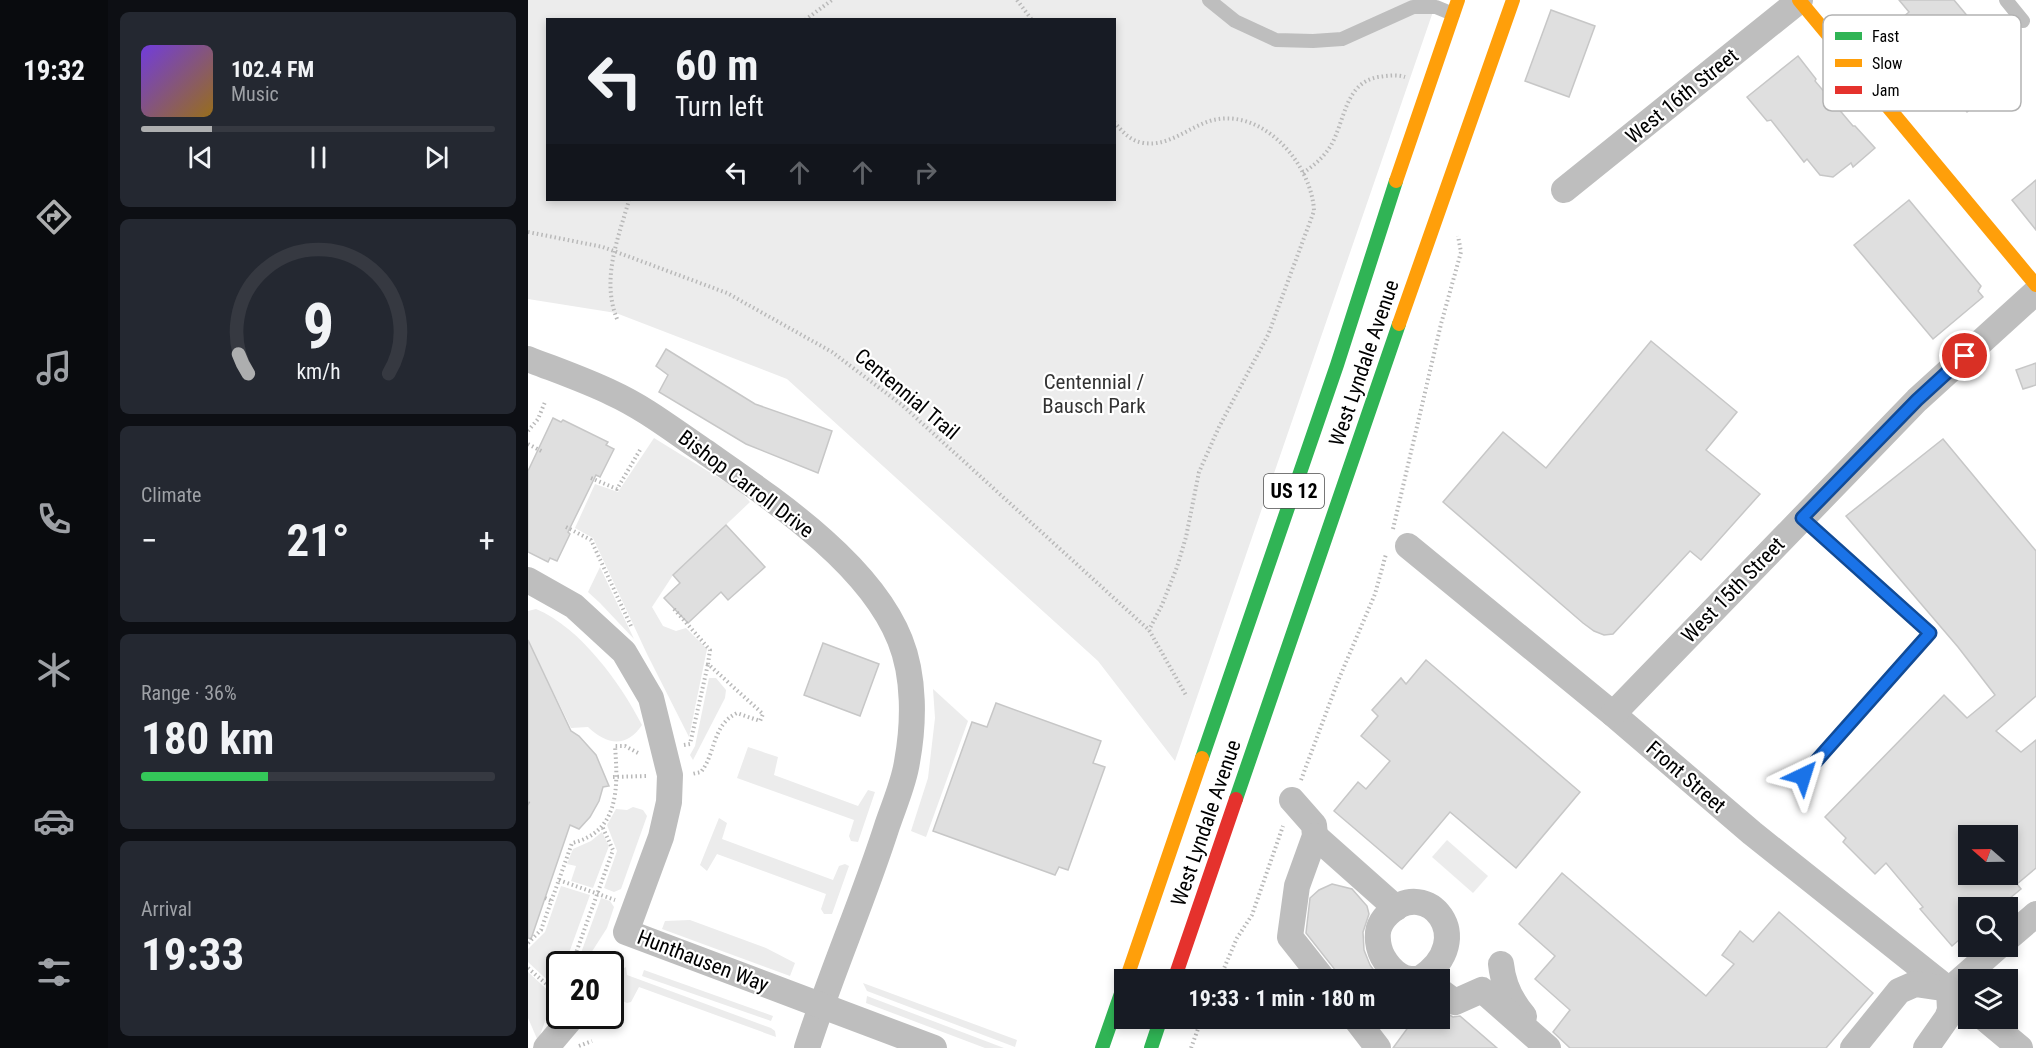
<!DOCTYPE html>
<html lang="en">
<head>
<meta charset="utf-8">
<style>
  :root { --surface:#171b24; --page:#242831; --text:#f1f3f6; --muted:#9ea1a6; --line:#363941; --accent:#adaeaf }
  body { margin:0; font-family:"Roboto Condensed",sans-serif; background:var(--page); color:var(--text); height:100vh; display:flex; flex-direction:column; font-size:22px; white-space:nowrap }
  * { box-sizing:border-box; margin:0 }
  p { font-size:20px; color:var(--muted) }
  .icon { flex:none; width:33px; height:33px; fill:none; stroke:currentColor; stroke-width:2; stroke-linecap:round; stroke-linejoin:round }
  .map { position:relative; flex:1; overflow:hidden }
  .details { display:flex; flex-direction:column; gap:12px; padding:12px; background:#0d0f14; width:420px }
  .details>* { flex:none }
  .banner { position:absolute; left:18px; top:18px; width:570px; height:183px; border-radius:0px; box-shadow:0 3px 9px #0003; background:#171b24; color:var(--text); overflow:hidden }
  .needle { width:39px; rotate:290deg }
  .buttons { position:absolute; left:1430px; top:825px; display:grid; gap:12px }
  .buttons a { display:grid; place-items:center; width:60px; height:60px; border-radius:0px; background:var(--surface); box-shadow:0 3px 9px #0003; font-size:30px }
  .speed { position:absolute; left:18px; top:951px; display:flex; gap:12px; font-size:30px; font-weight:700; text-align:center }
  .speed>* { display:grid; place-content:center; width:78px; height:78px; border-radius:50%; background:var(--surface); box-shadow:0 3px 9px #0003; line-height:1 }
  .speed .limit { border:3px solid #111; border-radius:9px; background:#fff; color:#111 }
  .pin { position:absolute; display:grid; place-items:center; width:51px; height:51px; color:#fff; margin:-26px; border:3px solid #fff; border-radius:50%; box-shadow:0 2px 6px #0007 }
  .me { position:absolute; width:66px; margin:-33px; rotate:41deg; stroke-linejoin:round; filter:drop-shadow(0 0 4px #0008) }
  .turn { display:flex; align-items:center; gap:21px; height:126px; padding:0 30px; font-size:27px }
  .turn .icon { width:78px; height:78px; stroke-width:2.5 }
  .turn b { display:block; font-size:42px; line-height:51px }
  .lanes { display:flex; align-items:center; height:57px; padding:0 30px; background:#0003; justify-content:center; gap:30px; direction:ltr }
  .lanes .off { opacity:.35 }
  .big { font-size:45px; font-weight:700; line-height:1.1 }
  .details .tile { flex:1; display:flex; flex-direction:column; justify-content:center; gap:9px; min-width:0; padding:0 21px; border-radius:9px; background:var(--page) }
  .details .dial { align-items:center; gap:0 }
  .dial svg { height:156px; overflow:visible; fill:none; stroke:var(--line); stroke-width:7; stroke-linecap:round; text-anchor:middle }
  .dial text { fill:var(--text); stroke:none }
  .song { display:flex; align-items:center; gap:18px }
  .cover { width:72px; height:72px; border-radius:9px; background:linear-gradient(135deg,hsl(260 70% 55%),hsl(40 70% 35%)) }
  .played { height:6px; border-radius:3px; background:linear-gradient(90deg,var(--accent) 20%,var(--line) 20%) }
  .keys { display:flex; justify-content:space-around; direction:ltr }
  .heat { display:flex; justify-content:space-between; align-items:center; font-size:33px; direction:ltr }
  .charge { height:9px; border-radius:4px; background:linear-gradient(90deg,#34c759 36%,var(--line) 0) }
  .trip { position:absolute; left:586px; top:969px; width:336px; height:60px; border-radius:0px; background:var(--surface); box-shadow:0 3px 9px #0003; font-weight:700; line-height:60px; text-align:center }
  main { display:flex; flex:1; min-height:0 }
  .tabs { display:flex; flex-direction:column; width:108px; justify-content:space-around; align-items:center; background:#090b0e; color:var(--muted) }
  .tabs .icon { width:42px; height:42px }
  .tabs .on { color:var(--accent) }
  .tabs b { font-size:27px; color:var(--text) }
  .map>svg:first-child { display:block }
  .green { fill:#ececec; fill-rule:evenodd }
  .building { fill:#dfdfdf; stroke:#c7c7c7; stroke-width:1.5; fill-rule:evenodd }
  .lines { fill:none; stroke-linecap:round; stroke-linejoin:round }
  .path { stroke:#b9b9b9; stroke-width:4; stroke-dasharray:1.5 3; stroke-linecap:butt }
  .lane { stroke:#bebebe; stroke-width:14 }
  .street { stroke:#bebebe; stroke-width:26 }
  .fast { stroke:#30b455; stroke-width:14 }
  .slow { stroke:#ff9f0a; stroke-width:14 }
  .jam { stroke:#e5322d; stroke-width:14 }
  .route-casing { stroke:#114b97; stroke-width:15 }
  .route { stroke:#1a73e8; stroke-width:10 }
  .labels { text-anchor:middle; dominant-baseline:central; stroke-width:4.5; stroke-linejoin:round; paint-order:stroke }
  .shield { fill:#fff; stroke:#4c4c4c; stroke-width:1.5 }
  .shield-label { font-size:20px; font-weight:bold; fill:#000 }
  .street-label { font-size:21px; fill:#000; stroke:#fff }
  .park-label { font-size:21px; fill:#333; stroke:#fff }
  .key { fill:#fff; stroke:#b2b2b2; stroke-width:1.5 }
  .key-label { font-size:16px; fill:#000 }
</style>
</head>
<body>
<main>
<nav class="tabs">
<b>19:32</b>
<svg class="icon on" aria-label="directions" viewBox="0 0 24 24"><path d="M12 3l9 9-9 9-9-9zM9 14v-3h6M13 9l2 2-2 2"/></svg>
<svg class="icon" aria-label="music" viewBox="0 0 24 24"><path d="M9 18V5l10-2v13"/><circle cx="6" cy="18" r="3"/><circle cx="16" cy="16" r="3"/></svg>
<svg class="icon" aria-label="phone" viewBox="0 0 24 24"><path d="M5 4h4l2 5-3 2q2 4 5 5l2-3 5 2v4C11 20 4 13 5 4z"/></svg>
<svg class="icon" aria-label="climate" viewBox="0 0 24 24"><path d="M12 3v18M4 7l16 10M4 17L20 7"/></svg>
<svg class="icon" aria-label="car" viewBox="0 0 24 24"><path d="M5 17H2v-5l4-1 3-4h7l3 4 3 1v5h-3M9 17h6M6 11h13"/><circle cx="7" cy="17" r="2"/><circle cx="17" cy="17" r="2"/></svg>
<svg class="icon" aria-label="filters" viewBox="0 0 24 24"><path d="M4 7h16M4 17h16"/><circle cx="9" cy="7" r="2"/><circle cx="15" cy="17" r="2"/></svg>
</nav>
<section class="details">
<div class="tile">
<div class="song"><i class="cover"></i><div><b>102.4 FM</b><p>Music</p></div></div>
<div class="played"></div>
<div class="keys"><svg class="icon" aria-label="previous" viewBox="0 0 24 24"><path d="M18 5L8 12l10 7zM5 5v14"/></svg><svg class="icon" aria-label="pause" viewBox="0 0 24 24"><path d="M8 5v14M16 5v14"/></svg><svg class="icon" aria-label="next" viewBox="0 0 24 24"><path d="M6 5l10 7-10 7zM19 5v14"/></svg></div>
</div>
<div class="tile dial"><svg viewBox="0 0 100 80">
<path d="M14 69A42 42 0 1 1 86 69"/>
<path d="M14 69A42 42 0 0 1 9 59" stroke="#adaeaf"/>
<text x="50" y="56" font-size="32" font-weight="700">9</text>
<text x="50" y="72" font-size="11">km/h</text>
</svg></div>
<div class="tile"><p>Climate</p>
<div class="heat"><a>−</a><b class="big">21°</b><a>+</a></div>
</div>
<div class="tile"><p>Range · 36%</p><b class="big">180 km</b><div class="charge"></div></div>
<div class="tile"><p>Arrival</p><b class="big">19:33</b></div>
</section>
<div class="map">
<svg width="1508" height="1048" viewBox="0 0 1508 1048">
  <rect width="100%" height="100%" fill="#fff"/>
  <g class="green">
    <path d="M 0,0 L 909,0 L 647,761 L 570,661 L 259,379 L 88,313 L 0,299 ZM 20,20 L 586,20 L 586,200 L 20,200 Z"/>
    <path d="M 126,438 L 212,491 L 222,502 L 145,575 L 124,607 L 135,626 L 148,631 L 158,628 L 179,649 L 161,737 L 119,654 L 65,538 L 47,528 L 67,484 L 90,492 Z"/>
    <path d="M 72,567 L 106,639 L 72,603 L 60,592 Z"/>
    <path d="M 8,609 C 52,627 93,684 114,725 C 98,749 78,744 60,727 L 43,728 L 3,647 L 0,648 L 0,611 Z"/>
    <path d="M 181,678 L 188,678 L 198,690 L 197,698 L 165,760 L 162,755 L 167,746 Z"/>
    <path d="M 405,689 L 440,721 L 398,837 L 383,831 L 400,778 L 407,718 Z"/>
    <path d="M 220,747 L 250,757 L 246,775 L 330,806 L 340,790 L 347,792 L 330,842 L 323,841 L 321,836 L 326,820 L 209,778 Z"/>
    <path d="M 105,807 L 115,810 L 119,816 L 93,889 L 86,892 L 76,888 L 89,851 L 79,825 L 88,809 L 99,810 Z"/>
    <path d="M 191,818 L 199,823 L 194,839 L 305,880 L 311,866 L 317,864 L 321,866 L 304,914 L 296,914 L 293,909 L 298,894 L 189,854 L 179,871 L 172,865 Z"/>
    <path d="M 74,832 L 81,846 L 65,888 L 43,881 L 48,866 L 39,864 L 45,849 L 63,841 Z"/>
    <path d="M 919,840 L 960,876 L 945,893 L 904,857 Z"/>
    <path d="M 33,886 L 62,895 L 37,964 L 32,964 L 31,981 L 29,989 L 0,962 L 0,949 L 17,932 Z"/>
    <path d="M 73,898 L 82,901 L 86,907 L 79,928 L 56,964 L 49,964 Z"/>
    <path d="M 162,920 L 238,948 L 267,963 L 262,976 L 134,929 L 137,921 Z"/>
    <path d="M 98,967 L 99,975 L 243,1028 L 247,1031 L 248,1037 L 111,987 L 103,1002 L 99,1003 L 86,997 L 87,984 L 91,971 Z"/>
    <path d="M 116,970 L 245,1016 L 243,1021 L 114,976 Z"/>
    <path d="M 0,972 L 26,996 L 10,1041 L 0,1018 Z"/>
    <path d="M 335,983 L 489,1040 L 487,1047 L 339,991 Z"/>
    <path d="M 339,996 L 476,1048 L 457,1048 L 338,1003 Z"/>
  </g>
  <g class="building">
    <path d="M 1371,0 L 1426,0 L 1441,18 L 1403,50 L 1375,17 L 1381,12 Z"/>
    <path d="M 1023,10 L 1067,26 L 1041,97 L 997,81 Z"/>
    <path d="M 1270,56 L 1288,79 L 1287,81 L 1325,126 L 1327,126 L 1347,148 L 1325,167 L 1323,163 L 1305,177 L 1292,175 L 1279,159 L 1276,162 L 1243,120 L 1239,121 L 1219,97 Z"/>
    <path d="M 1453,59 L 1473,84 L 1439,112 L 1418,86 Z"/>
    <path d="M 1508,180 L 1508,230 L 1484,200 Z"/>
    <path d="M 1381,200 L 1453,286 L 1450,291 L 1455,297 L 1405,339 L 1326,245 Z"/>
    <path d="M 1123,341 L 1209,412 L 1178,450 L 1232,494 L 1173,560 L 1162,551 L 1085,634 L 1076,635 L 1066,631 L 1055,623 L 915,502 L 975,432 L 1018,468 Z"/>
    <path d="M 138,349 L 227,404 L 304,431 L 290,473 L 218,444 L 131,392 L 140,375 L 128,366 Z"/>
    <path d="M 1508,363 L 1508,385 L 1495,389 L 1488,370 Z"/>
    <path d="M 25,418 L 33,422 L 35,420 L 80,442 L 78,445 L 86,449 L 72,477 L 68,475 L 40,532 L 42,534 L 29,561 L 22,558 L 20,562 L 0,552 L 0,471 Z"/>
    <path d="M 1415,439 L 1508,551 L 1508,696 L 1468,731 L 1493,752 L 1508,740 L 1508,868 L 1489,884 L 1493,889 L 1470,908 L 1440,908 L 1440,932 L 1424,946 L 1392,909 L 1395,907 L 1358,863 L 1347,874 L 1315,842 L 1318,838 L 1297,817 L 1416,695 L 1439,718 L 1467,695 L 1430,647 L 1318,516 ZM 1440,836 L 1479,836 L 1479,874 L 1440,874 Z"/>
    <path d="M 198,525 L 237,567 L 200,600 L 193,592 L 160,623 L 136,598 L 152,583 L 145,575 Z"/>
    <path d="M 0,640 L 43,731 L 51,736 L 68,755 L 81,786 L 75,787 L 71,801 L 62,817 L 51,829 L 42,825 L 3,939 L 0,938 Z"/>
    <path d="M 295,643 L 351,664 L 332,716 L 276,695 Z"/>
    <path d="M 898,660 L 1052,792 L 988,868 L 922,812 L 874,869 L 806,811 L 830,782 L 838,789 L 862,761 L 833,736 L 850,716 L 844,710 L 873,678 L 878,684 Z"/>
    <path d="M 468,703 L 573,741 L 565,763 L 577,767 L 540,870 L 531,867 L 527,875 L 405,831 L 444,722 L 459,727 Z"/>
    <path d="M 1034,873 L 1178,996 L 1206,964 L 1194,955 L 1212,931 L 1225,942 L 1251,912 L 1345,993 L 1298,1048 L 1042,1048 L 1025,1032 L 1042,1010 L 1007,979 L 1027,956 L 991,924 Z"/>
    <path d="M 804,884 L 824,889 L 839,906 L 841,914 L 835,932 L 836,950 L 842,965 L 853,980 L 811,980 L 808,971 L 778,933 L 782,898 L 791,890 Z"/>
    <path d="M 912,1010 L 925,1017 L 932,1016 L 969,1048 L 865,1048 L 887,1018 L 912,1018 Z"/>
  </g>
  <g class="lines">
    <g class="path">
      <path d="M 489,0 L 504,20"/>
      <path d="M 277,20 L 304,0"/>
      <path d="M 586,122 C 595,132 602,141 616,143 C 641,147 662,126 685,120 C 736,108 784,165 786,211 L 740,335 L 691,427 L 671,472 L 658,537 L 649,567 L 634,605 L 621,630"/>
      <path d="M 775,173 C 785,166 795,158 802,147 C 817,123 816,83 850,77 C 859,76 868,74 877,77"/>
      <path d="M 0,232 L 75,247 L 199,293 L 304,352 L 374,405 L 621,630 L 659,697"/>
      <path d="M 89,319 C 73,279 90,239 101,200"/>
      <path d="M 0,431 L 10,419 L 17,402"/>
      <path d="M 0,444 L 15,452"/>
      <path d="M 63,478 L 89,489 L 112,450"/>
      <path d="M 38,527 L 63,540 L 103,626"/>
      <path d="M 865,529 L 913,324 L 933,252 L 930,236"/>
      <path d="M 146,609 L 182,650 L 180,664 L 235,714 L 232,721 L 209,713 C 184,725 188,753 173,772 L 164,774"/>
      <path d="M 156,745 L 162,744 L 180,664"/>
      <path d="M 85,777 L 118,776"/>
      <path d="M 773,780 L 810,681 L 847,594 L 858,554"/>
      <path d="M 0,803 L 2,804"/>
      <path d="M 31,880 L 87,900"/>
      <path d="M 17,898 L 24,901"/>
      <path d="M 0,943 L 13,930 L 44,843 C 92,832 90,786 87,746 L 97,746 L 112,754"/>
      <path d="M 44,964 L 85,850 L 74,826"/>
      <path d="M 0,968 L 32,996"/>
      <path d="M 691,980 L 709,938 L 724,915 L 755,826"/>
      <path d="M 51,1046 L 64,1041"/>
      <path d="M 663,1048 L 674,1018"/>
    </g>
    <g class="lane">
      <path d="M 681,0 L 707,21 L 748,40 L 785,41 L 814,39 L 885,7 L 908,7 L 925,14"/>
      <path d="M 1478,0 L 1495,21"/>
      <path d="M 1274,518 L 1402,633 L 1275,776"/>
    </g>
    <g class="street">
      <path d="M 1036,190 L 1272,0"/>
      <path d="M 0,359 C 28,370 57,380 84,393 C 117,408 146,431 176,451 C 243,498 341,562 372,640 C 387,677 386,724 379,762 C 376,783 366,805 359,826 C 335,901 303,973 279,1048"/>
      <path d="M 880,546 L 1085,714 L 1224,833 L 1440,1005"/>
      <path d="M 0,580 L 46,606 L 96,652 L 123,698 L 142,775 L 141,802 L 133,837 L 98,932 L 406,1048"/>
      <path d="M 1085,714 L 1389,400 L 1508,292"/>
      <path d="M 764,800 L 786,825 L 787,836 L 769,886 L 762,937 L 796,980"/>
      <path d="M 787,836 L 868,908"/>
      <path d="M 1479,939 L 1508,914"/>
      <path d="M 973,964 C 975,984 983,1001 996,1016"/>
      <path d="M 893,978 C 951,939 899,875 860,914 C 850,924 848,933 851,947 C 854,960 867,977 882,979 C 887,979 891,978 895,980"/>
      <path d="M 1421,990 L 1471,946"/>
      <path d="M 912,991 L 927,1002 L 954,990 L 1020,1048"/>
      <path d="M 827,1018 L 850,1048"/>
      <path d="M 1456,1018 L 1492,1048"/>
      <path d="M 18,1048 L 45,1016"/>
      <path d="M 1325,1048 L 1371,991 L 1387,984 L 1421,989"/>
      <path d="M 1398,1048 L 1419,1018 L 1422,1010 L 1421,990"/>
    </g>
    <g class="fast">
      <path d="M 674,758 L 809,365 L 868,181"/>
      <path d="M 708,799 L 871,324"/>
      <path d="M 574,1048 L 597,982"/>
      <path d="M 623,1048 L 633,1018"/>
    </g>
    <g class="slow">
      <path d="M 1271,0 L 1508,285"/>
      <path d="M 868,181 L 930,0"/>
      <path d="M 871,324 L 985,0"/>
      <path d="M 598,980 L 674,758"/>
    </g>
    <path class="jam" d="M 646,980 L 708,799"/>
  </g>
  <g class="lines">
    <g class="route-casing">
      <path id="route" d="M 1275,776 L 1402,633 L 1274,518 L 1389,400 L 1437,356"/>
    </g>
    <use href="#route" class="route"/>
  </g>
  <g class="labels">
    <rect class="shield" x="736" y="474" width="60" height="34" rx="4.5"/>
    <g class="shield-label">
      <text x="766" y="491">US 12</text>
    </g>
    <g class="street-label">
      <text transform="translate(1154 96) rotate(-39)">West 16th Street</text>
      <text transform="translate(836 363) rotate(-71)">West Lyndale Avenue</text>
      <text transform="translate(379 394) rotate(40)">Centennial Trail</text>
      <text transform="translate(218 484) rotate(37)">Bishop Carroll Drive</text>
      <text transform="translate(1205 590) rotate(-46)">West 15th Street</text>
      <text transform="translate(1158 777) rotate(41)">Front Street</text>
      <text transform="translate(678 823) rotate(-71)">West Lyndale Avenue</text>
      <text transform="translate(175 961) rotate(21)">Hunthausen Way</text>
    </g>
    <g class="park-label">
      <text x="566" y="382">Centennial /<tspan x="566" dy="24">Bausch Park</tspan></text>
    </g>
  </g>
  <rect x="1295" y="15" width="198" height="96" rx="9" class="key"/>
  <rect x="1307" y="32" width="27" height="8" fill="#30b455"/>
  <rect x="1307" y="59" width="27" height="8" fill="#ff9f0a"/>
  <rect x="1307" y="86" width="27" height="8" fill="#e5322d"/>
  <g class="key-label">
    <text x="1344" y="42">Fast</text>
    <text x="1344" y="69">Slow</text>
    <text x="1344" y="96">Jam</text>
  </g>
</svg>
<div class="buttons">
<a><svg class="needle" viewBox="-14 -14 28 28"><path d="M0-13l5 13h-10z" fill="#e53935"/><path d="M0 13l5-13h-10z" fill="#9ea1a6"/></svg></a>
<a><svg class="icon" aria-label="search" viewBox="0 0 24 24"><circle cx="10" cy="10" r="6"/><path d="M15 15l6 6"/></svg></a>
<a><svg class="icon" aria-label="layers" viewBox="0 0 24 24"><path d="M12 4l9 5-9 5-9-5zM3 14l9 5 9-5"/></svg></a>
</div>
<div class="speed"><div class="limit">20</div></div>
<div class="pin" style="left:1437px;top:356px;background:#d93025"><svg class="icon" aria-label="arrive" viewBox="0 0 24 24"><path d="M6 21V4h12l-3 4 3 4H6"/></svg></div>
<svg class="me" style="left:1275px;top:776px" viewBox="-20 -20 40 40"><path d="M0-17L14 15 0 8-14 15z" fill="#1a73e8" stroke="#fff" stroke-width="4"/></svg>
<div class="trip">19:33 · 1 min · 180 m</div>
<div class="banner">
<div class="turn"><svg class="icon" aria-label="left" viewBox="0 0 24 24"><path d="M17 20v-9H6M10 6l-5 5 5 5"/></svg><div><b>60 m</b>Turn left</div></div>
<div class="lanes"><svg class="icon" aria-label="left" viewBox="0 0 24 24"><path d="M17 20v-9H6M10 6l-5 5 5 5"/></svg><svg class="icon off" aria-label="ahead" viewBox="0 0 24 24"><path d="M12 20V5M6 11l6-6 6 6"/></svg><svg class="icon off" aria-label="ahead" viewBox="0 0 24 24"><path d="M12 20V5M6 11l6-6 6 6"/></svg><svg class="icon off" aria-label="right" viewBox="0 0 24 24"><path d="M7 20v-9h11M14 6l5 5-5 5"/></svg></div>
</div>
</div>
</main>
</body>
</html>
